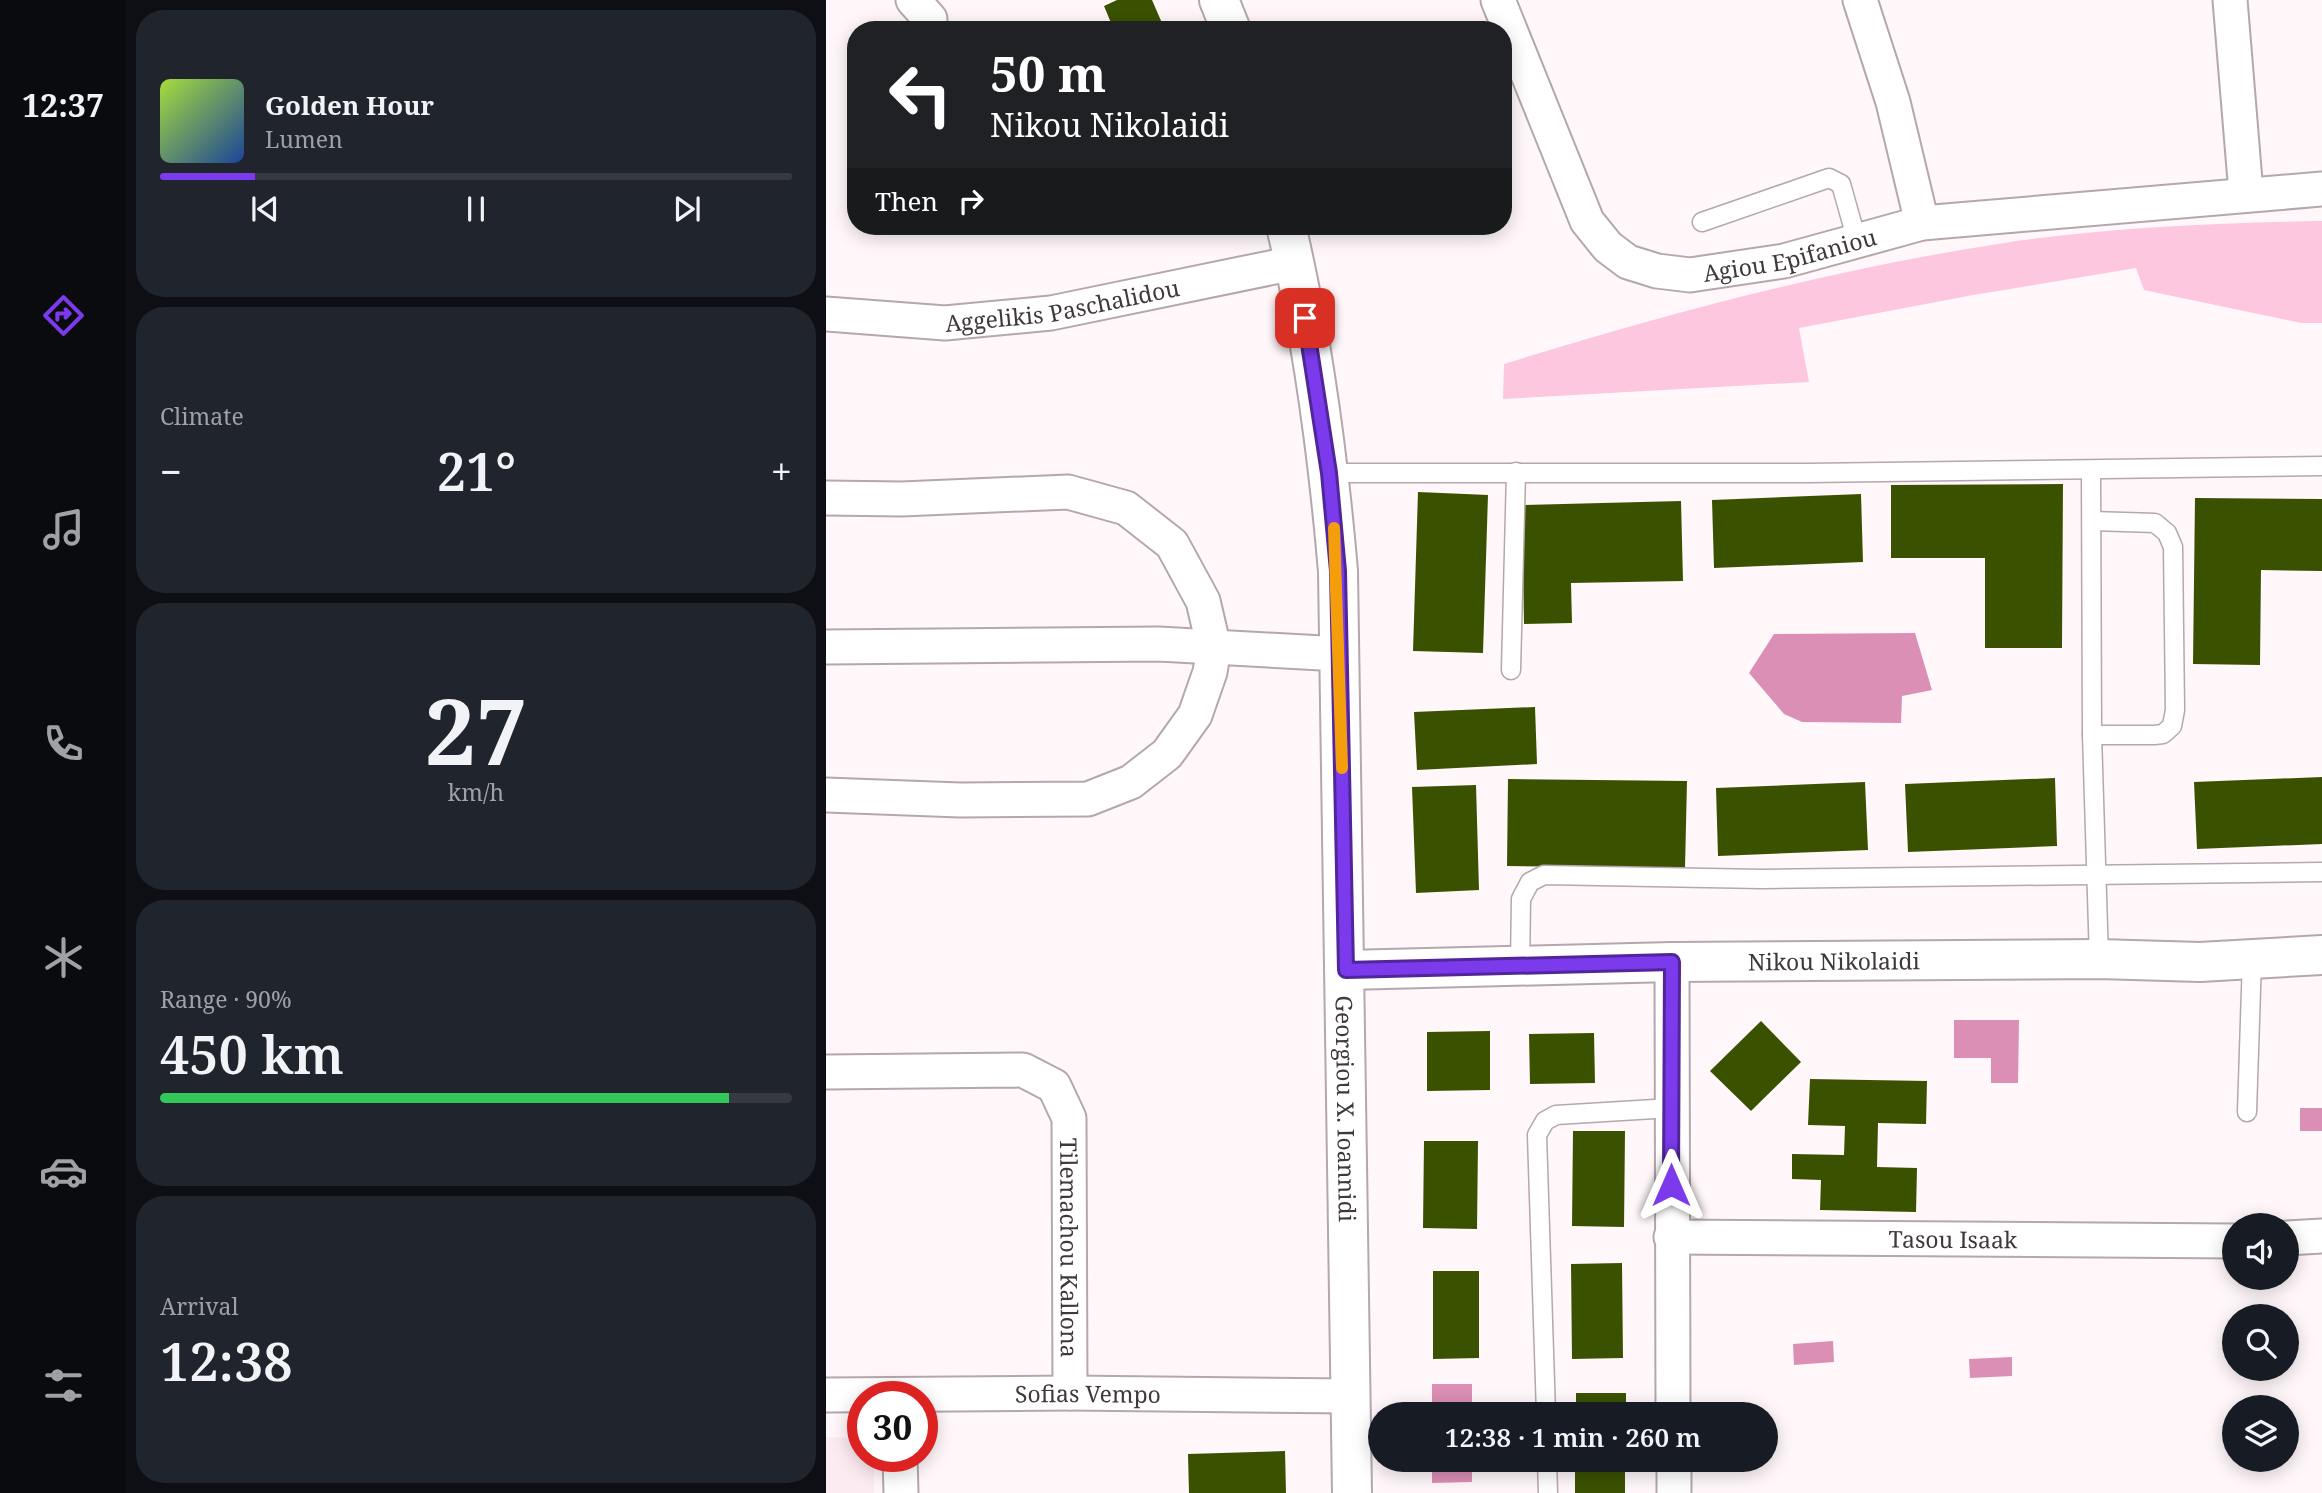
<!DOCTYPE html>
<html lang="en">
<head>
<meta charset="utf-8">
<style>
  :root { --surface:#171b24; --page:#20242c; --text:#f1f3f6; --muted:#9ea1a6; --line:#363941; --accent:#7c3aed }
  body { margin:0; font-family:"Noto Serif",serif; background:var(--page); color:var(--text); height:100vh; display:flex; flex-direction:column; font-size:26px; white-space:nowrap }
  * { box-sizing:border-box; margin:0 }
  p { font-size:23px; color:var(--muted) }
  .icon { flex:none; width:38px; height:38px; fill:none; stroke:currentColor; stroke-width:2; stroke-linecap:round; stroke-linejoin:round }
  .map { position:relative; flex:1; overflow:hidden }
  .side { display:flex; flex-direction:column; gap:10px; padding:10px; background:#0d0f14; width:700px }
  .side>* { flex:none }
  .guide { position:absolute; left:21px; top:21px; width:665px; height:214px; border-radius:28px; box-shadow:0 4px 18px #0003; background:#202124; color:#fff; overflow:hidden }
  .controls { position:absolute; left:1396px; top:1213px; display:grid; gap:14px }
  .controls a { display:grid; place-items:center; width:77px; height:77px; border-radius:50%; background:var(--surface); box-shadow:0 4px 18px #0003; font-size:35px }
  .speed { position:absolute; left:21px; top:1381px; display:flex; gap:14px; font-size:35px; font-weight:700; text-align:center }
  .speed>* { display:grid; place-content:center; width:91px; height:91px; border-radius:50%; background:var(--surface); box-shadow:0 4px 18px #0003; line-height:1 }
  .speed .limit { border:10px solid #d22; background:#fff; color:#111 }
  .pin { position:absolute; display:grid; place-items:center; width:60px; height:60px; color:#fff; margin:-30px; border-radius:14px; box-shadow:0 4px 10px #0006 }
  .me { position:absolute; width:77px; margin:-38px; rotate:0deg; stroke-linejoin:round; filter:drop-shadow(0 0 5px #0008) }
  .turn { display:flex; align-items:center; gap:24px; height:147px; padding:0 28px; font-size:32px }
  .turn .icon { width:91px; height:91px; stroke-width:2.5 }
  .turn b { display:block; font-size:49px; line-height:60px }
  .then { display:flex; align-items:center; height:66px; padding:0 28px; background:#0003; gap:14px; font-size:26px }
  .big { font-size:52px; font-weight:600; line-height:1.1 }
  .side .card { flex:1; display:flex; flex-direction:column; justify-content:center; gap:10px; min-width:0; padding:0 24px; border-radius:28px; background:var(--page) }
  .side .dial { align-items:center; gap:0 }
  .dial b { font-size:91px; line-height:1 }
  .song { display:flex; align-items:center; gap:21px }
  .cover { width:84px; height:84px; border-radius:10px; background:linear-gradient(135deg,hsl(80 70% 55%),hsl(220 70% 35%)) }
  .played { height:7px; border-radius:4px; background:linear-gradient(90deg,var(--accent) 15%,var(--line) 15%) }
  .keys { display:flex; justify-content:space-around; direction:ltr }
  .heat { display:flex; justify-content:space-between; align-items:center; font-size:38px; direction:ltr }
  .charge { height:10px; border-radius:5px; background:linear-gradient(90deg,#34c759 90%,var(--line) 0) }
  .trip { position:absolute; left:542px; top:1402px; width:410px; height:70px; border-radius:35px; background:var(--surface); box-shadow:0 4px 18px #0003; font-weight:600; line-height:70px; text-align:center }
  main { display:flex; flex:1; min-height:0 }
  .tabs { display:flex; flex-direction:column; width:126px; justify-content:space-around; align-items:center; background:#090b0e; color:var(--muted) }
  .tabs .icon { width:49px; height:49px }
  .tabs .selected { color:var(--accent) }
  .tabs b { font-size:32px; color:var(--text) }
  .map>svg:first-child { display:block }
  .built { fill:#fdebf2 }
  .green { fill:#fcc7df }
  .water { fill:#dc8fb4 }
  .building { fill:#3a5200 }
  .lines { fill:none; stroke-linecap:round; stroke-linejoin:round }
  .lane-casing { stroke:#b4a7ad; stroke-width:21 }
  .street-casing { stroke:#b4a7ad; stroke-width:37 }
  .secondary-casing { stroke:#b4a7ad; stroke-width:42 }
  .lane { stroke:#fff; stroke-width:18 }
  .street { stroke:#fff; stroke-width:33 }
  .secondary { stroke:#fff; stroke-width:38 }
  .route-casing { stroke:#51269a; stroke-width:18 }
  .route { stroke:#7c3aed; stroke-width:12 }
  .slow { stroke:#f59e0b; stroke-width:12 }
  .labels { text-anchor:middle; dominant-baseline:central; stroke-width:7; stroke-linejoin:round; paint-order:stroke }
  .street-label { font-size:23px; fill:#3f393c; stroke:#fff }
</style>
</head>
<body>
<main>
<nav class="tabs">
<b>12:37</b>
<svg class="icon selected" aria-label="directions" viewBox="0 0 24 24"><path d="M12 3l9 9-9 9-9-9zM9 14v-3h6M13 9l2 2-2 2"/></svg>
<svg class="icon" aria-label="music" viewBox="0 0 24 24"><path d="M9 18V5l10-2v13"/><circle cx="6" cy="18" r="3"/><circle cx="16" cy="16" r="3"/></svg>
<svg class="icon" aria-label="phone" viewBox="0 0 24 24"><path d="M5 4h4l2 5-3 2q2 4 5 5l2-3 5 2v4C11 20 4 13 5 4z"/></svg>
<svg class="icon" aria-label="climate" viewBox="0 0 24 24"><path d="M12 3v18M4 7l16 10M4 17L20 7"/></svg>
<svg class="icon" aria-label="car" viewBox="0 0 24 24"><path d="M5 17H2v-5l4-1 3-4h7l3 4 3 1v5h-3M9 17h6M6 11h13"/><circle cx="7" cy="17" r="2"/><circle cx="17" cy="17" r="2"/></svg>
<svg class="icon" aria-label="filters" viewBox="0 0 24 24"><path d="M4 7h16M4 17h16"/><circle cx="9" cy="7" r="2"/><circle cx="15" cy="17" r="2"/></svg>
</nav>
<section class="side">
<div class="card">
<div class="song"><i class="cover"></i><div><b>Golden Hour</b><p>Lumen</p></div></div>
<div class="played"></div>
<div class="keys"><svg class="icon" aria-label="previous" viewBox="0 0 24 24"><path d="M18 5L8 12l10 7zM5 5v14"/></svg><svg class="icon" aria-label="pause" viewBox="0 0 24 24"><path d="M8 5v14M16 5v14"/></svg><svg class="icon" aria-label="next" viewBox="0 0 24 24"><path d="M6 5l10 7-10 7zM19 5v14"/></svg></div>
</div>
<div class="card"><p>Climate</p>
<div class="heat"><a>−</a><b class="big">21°</b><a>+</a></div>
</div>
<div class="card dial"><b>27</b><p>km/h</p></div>
<div class="card"><p>Range · 90%</p><b class="big">450 km</b><div class="charge"></div></div>
<div class="card"><p>Arrival</p><b class="big">12:38</b></div>
</section>
<div class="map">
<svg width="1496" height="1493" viewBox="0 0 1496 1493">
  <rect width="100%" height="100%" fill="#fff7fa"/>
  <path class="built" d="M 0,1437 L 37,1438 L 37,1456 L 48,1456 L 48,1493 L 0,1493 Z"/>
  <path class="green" d="M 1496,221 L 1496,323 L 1475,323 L 1318,290 L 1310,268 L 1147,295 L 973,328 L 983,382 L 677,399 L 678,364 C 842,313 1008,269 1178,243 C 1282,227 1391,223 1496,221 Z"/>
  <g class="water">
    <path d="M 1089,633 L 1106,690 L 1076,696 L 1075,723 L 976,722 L 958,714 L 923,673 L 948,634 Z"/>
    <path d="M 1128,1020 L 1193,1020 L 1192,1083 L 1165,1083 L 1165,1058 L 1128,1058 Z"/>
    <rect x="1474" y="1108" width="22" height="23"/>
    <path d="M 1007,1341 L 1008,1362 L 968,1365 L 967,1344 Z"/>
    <path d="M 1186,1357 L 1186,1376 L 1144,1378 L 1143,1359 Z"/>
    <rect x="606" y="1384" width="40" height="30"/>
    <path d="M 606,1460 L 646,1460 L 646,1482 L 606,1483 Z"/>
  </g>
  <g class="building">
    <path d="M 291,0 L 326,0 L 339,30 L 288,30 L 278,6 Z"/>
    <path d="M 1237,484 L 1236,648 L 1159,648 L 1159,558 L 1065,558 L 1065,485 Z"/>
    <path d="M 592,492 L 662,495 L 657,653 L 587,651 Z"/>
    <path d="M 1035,494 L 1037,562 L 888,568 L 886,500 Z"/>
    <path d="M 1369,498 L 1496,499 L 1496,571 L 1435,570 L 1434,665 L 1367,664 Z"/>
    <path d="M 855,501 L 857,581 L 745,583 L 746,623 L 698,624 L 696,505 Z"/>
    <path d="M 709,707 L 711,764 L 591,770 L 588,712 Z"/>
    <path d="M 1496,777 L 1496,844 L 1371,849 L 1368,782 Z"/>
    <path d="M 1229,778 L 1231,846 L 1082,852 L 1079,784 Z"/>
    <path d="M 682,779 L 861,781 L 859,868 L 681,866 Z"/>
    <path d="M 1039,782 L 1042,850 L 892,856 L 890,788 Z"/>
    <path d="M 650,785 L 653,890 L 590,893 L 586,787 Z"/>
    <path d="M 935,1021 L 975,1062 L 925,1111 L 884,1071 Z"/>
    <path d="M 664,1031 L 664,1090 L 601,1091 L 601,1032 Z"/>
    <path d="M 768,1033 L 769,1083 L 704,1084 L 703,1034 Z"/>
    <path d="M 984,1079 L 1101,1081 L 1100,1124 L 1052,1123 L 1051,1167 L 1091,1168 L 1090,1212 L 994,1210 L 995,1180 L 966,1179 L 966,1154 L 1018,1155 L 1019,1126 L 982,1125 Z"/>
    <path d="M 747,1131 L 799,1131 L 798,1227 L 746,1226 Z"/>
    <path d="M 598,1141 L 652,1141 L 651,1229 L 597,1228 Z"/>
    <path d="M 796,1263 L 797,1358 L 746,1359 L 745,1264 Z"/>
    <path d="M 607,1271 L 653,1271 L 653,1358 L 607,1359 Z"/>
    <rect x="750" y="1393" width="50" height="21"/>
    <path d="M 459,1451 L 460,1493 L 363,1493 L 362,1454 Z"/>
    <rect x="749" y="1460" width="50" height="33"/>
  </g>
  <g class="lines">
    <g class="lane-casing">
      <g id="lane">
        <path d="M 876,222 L 1003,178 L 1015,184 L 1031,241"/>
        <path d="M 1265,471 L 1266,735 L 1273,959"/>
        <path d="M 503,473 L 982,473 L 1496,466"/>
        <path d="M 1266,521 L 1329,523 L 1341,533 L 1347,547 L 1349,710 L 1346,726 L 1337,734 L 1328,735 L 1266,735"/>
        <path d="M 685,670 L 690,472"/>
        <path d="M 694,966 L 695,899 L 704,882 L 718,875 L 936,879 L 1496,872"/>
        <path d="M 1421,1112 L 1426,959"/>
        <path d="M 720,1414 L 711,1135 L 719,1121 L 730,1115 L 845,1108"/>
        <path d="M 721,1460 L 722,1493"/>
      </g>
    </g>
    <g class="street-casing">
      <g id="street">
        <path d="M 87,0 L 104,19"/>
        <path id="s1" d="M 672,0 L 761,221 L 782,247 L 802,262 L 831,271 L 864,275 L 958,261 L 1096,223 L 1496,189"/>
        <path d="M 1034,0 L 1067,102 L 1096,223"/>
        <path d="M 1404,0 L 1420,193"/>
        <path id="s2" d="M 0,314 L 119,323 L 225,313 L 468,263"/>
        <path d="M 0,498 L 76,499 L 242,492 L 300,508 L 346,544 L 377,601 L 388,648 L 384,672 L 369,715 L 341,754 L 305,782 L 262,799 L 134,800 L 0,795"/>
        <path d="M 0,647 L 333,644 L 514,654"/>
        <path d="M 846,962 L 847,1414"/>
        <path id="s3" d="M 0,1072 L 197,1070 L 228,1086 L 243,1118 L 244,1393"/>
        <path id="s4" d="M 845,1237 L 1409,1241"/>
        <path d="M 1461,1238 L 1496,1236"/>
        <path id="s5" d="M 0,1395 L 244,1393 L 524,1396"/>
        <path d="M 74,1456 L 75,1493"/>
        <path d="M 848,1460 L 848,1493"/>
      </g>
    </g>
    <g class="secondary-casing">
      <g id="secondary">
        <path d="M 393,0 L 405,30"/>
        <path id="s6" d="M 460,226 C 487,340 502,455 512,571 L 526,1493"/>
        <path id="s7" d="M 520,970 L 846,962 L 1273,959 L 1374,962 L 1496,955"/>
      </g>
    </g>
    <use href="#lane" class="lane"/>
    <use href="#street" class="street"/>
    <use href="#secondary" class="secondary"/>
  </g>
  <g class="lines">
    <g class="route-casing">
      <path id="route" d="M 479,318 L 503,473 L 512,571 L 520,970 L 846,962 L 845,1185"/>
    </g>
    <use href="#route" class="route"/>
    <path class="slow" d="M 508,528 L 516,768"/>
  </g>
  <g class="labels">
    <g class="street-label">
      <text stroke="none"><textPath href="#s1" startOffset="462">Agiou Epifaniou</textPath></text>
      <text stroke="none"><textPath href="#s2" startOffset="238">Aggelikis Paschalidou</textPath></text>
      <text stroke="none"><textPath href="#s7" startOffset="488">Nikou Nikolaidi</textPath></text>
      <text stroke="none"><textPath href="#s6" startOffset="887">Georgiou X. Ioannidi</textPath></text>
      <text stroke="none"><textPath href="#s4" startOffset="282">Tasou Isaak</textPath></text>
      <text stroke="none"><textPath href="#s3" startOffset="397">Tilemachou Kallona</textPath></text>
      <text stroke="none"><textPath href="#s5" startOffset="262">Sofias Vempo</textPath></text>
    </g>
  </g>
</svg>
<div class="controls">
<a><svg class="icon" aria-label="sound" viewBox="0 0 24 24"><path d="M4 9h4l5-4v14l-5-4H4zM17 9q2 3 0 6"/></svg></a>
<a><svg class="icon" aria-label="search" viewBox="0 0 24 24"><circle cx="10" cy="10" r="6"/><path d="M15 15l6 6"/></svg></a>
<a><svg class="icon" aria-label="layers" viewBox="0 0 24 24"><path d="M12 4l9 5-9 5-9-5zM3 14l9 5 9-5"/></svg></a>
</div>
<div class="speed"><div class="limit">30</div></div>
<div class="pin" style="left:479px;top:318px;background:#d93025"><svg class="icon" aria-label="arrive" viewBox="0 0 24 24"><path d="M6 21V4h12l-3 4 3 4H6"/></svg></div>
<svg class="me" style="left:845px;top:1185px" viewBox="-20 -20 40 40"><path d="M0-17L14 15 0 8-14 15z" fill="#7c3aed" stroke="#fff" stroke-width="4"/></svg>
<div class="trip">12:38 · 1 min · 260 m</div>
<div class="guide">
<div class="turn"><svg class="icon" aria-label="left" viewBox="0 0 24 24"><path d="M17 20v-9H6M10 6l-5 5 5 5"/></svg><div><b>50 m</b>Nikou Nikolaidi</div></div>
<div class="then">Then<svg class="icon" aria-label="right" viewBox="0 0 24 24"><path d="M7 20v-9h11M14 6l5 5-5 5"/></svg></div>
</div>
</div>
</main>
</body>
</html>
